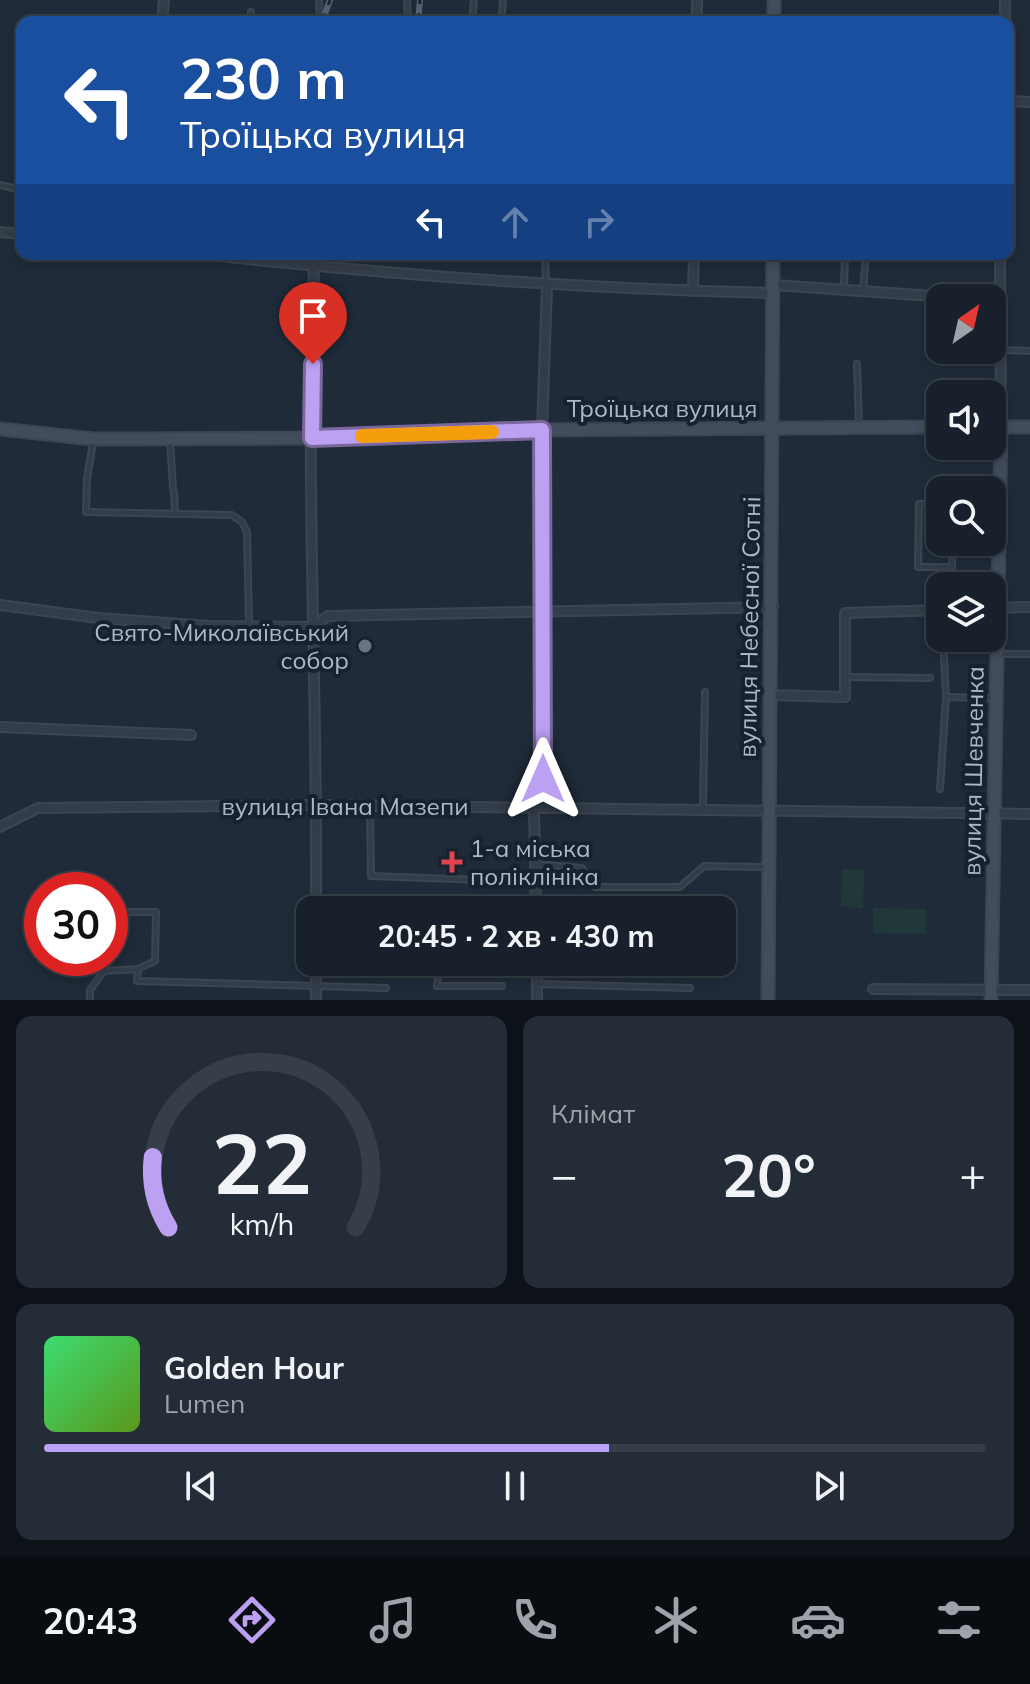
<!DOCTYPE html>
<html lang="uk">
<head>
<meta charset="utf-8">
<style>
  :root { --surface:#17202b; --page:#242d37; --text:#f1f3f6; --muted:#9ea3a9; --line:#363e47; --accent:#bca0f2 }
  body { margin:0; font-family:Mulish,sans-serif; background:var(--page); color:var(--text); height:100vh; display:flex; flex-direction:column; font-size:30px; white-space:nowrap }
  * { box-sizing:border-box; margin:0 }
  p { font-size:26px; color:var(--muted) }
  .icon { flex:none; width:44px; height:44px; fill:none; stroke:currentColor; stroke-width:2; stroke-linecap:round; stroke-linejoin:round }
  .map { position:relative; height:1000px; overflow:hidden }
  .details { display:flex; flex-direction:column; gap:16px; padding:16px; background:#0d1218; flex:1 }
  .details>* { flex:none }
  .hud { position:absolute; left:16px; top:16px; width:998px; height:244px; border-radius:16px; box-shadow:0 4px 12px #0003,0 0 0 2px var(--line); background:#1a4fa0; color:#fff; overflow:hidden }
  .needle { width:52px; rotate:34deg }
  .fabs { position:absolute; left:926px; top:284px; display:grid; gap:16px }
  .fabs a { display:grid; place-items:center; width:80px; height:80px; border-radius:16px; background:var(--surface); box-shadow:0 4px 12px #0003,0 0 0 2px var(--line); font-size:40px }
  .speed { position:absolute; left:24px; top:872px; display:flex; gap:16px; font-size:40px; font-weight:700; text-align:center }
  .speed>* { display:grid; place-content:center; width:104px; height:104px; border-radius:50%; background:var(--surface); box-shadow:0 4px 12px #0003,0 0 0 2px var(--line); line-height:1 }
  .speed .limit { border:12px solid #d22; background:#fff; color:#111 }
  .pin { position:absolute; display:grid; place-items:center; width:68px; height:68px; color:#fff; margin:-82px -34px; border-radius:50% 50% 50% 0; rotate:-45deg; box-shadow:0 0 8px #0007 }
  .pin .icon { rotate:45deg }
  .me { position:absolute; width:88px; margin:-44px; rotate:0deg; stroke-linejoin:round; filter:drop-shadow(0 0 6px #0008) }
  .turn { display:flex; align-items:center; gap:28px; height:168px; padding:0 32px; font-size:36px }
  .turn .icon { width:104px; height:104px; stroke-width:2.5 }
  .turn b { display:block; font-size:56px; line-height:68px }
  .lanes { display:flex; align-items:center; height:76px; padding:0 32px; background:#0003; justify-content:center; gap:40px; direction:ltr }
  .lanes .off { opacity:.35 }
  .big { font-size:60px; font-weight:700; line-height:1.1 }
  .details .card { flex:1; display:flex; flex-direction:column; justify-content:center; gap:12px; min-width:0; padding:0 28px; border-radius:16px; background:var(--page) }
  .details .dial { align-items:center; gap:0 }
  .dial svg { height:208px; overflow:visible; fill:none; stroke:var(--line); stroke-width:7; stroke-linecap:round; text-anchor:middle }
  .dial text { fill:var(--text); stroke:none }
  .song { display:flex; align-items:center; gap:24px }
  .cover { width:96px; height:96px; border-radius:12px; background:linear-gradient(135deg,hsl(140 70% 55%),hsl(90 70% 35%)) }
  .played { height:8px; border-radius:4px; background:linear-gradient(90deg,var(--accent) 60%,var(--line) 60%) }
  .keys { display:flex; justify-content:space-around; direction:ltr }
  .heat { display:flex; justify-content:space-between; align-items:center; font-size:44px; direction:ltr }
  .details .tiles { flex:1; display:grid; gap:16px; grid-template-columns:1fr 1fr }
  .card:last-child { grid-column:span 2 }
  .trip { position:absolute; left:296px; top:896px; width:440px; height:80px; border-radius:16px; background:var(--surface); box-shadow:0 4px 12px #0003,0 0 0 2px var(--line); font-weight:700; line-height:80px; text-align:center }
  .tab-bar { display:flex; height:128px; justify-content:space-around; align-items:center; background:#090d11; color:var(--muted) }
  .tab-bar .icon { width:56px; height:56px }
  .tab-bar .current { color:var(--accent) }
  .tab-bar b { font-size:36px; color:var(--text) }
  .map>svg:first-child { display:block }
  .green { fill:#21383a }
  .lines { fill:none; stroke-linecap:round; stroke-linejoin:round }
  .lane-casing { stroke:#3c4653; stroke-width:8 }
  .street-casing { stroke:#3c4653; stroke-width:12 }
  .secondary-casing { stroke:#3c4653; stroke-width:15 }
  .lane { stroke:#333d49; stroke-width:4 }
  .street { stroke:#333d49; stroke-width:8 }
  .secondary { stroke:#414c5d; stroke-width:11 }
  .rail-casing { stroke:#546171; stroke-width:6 }
  .rail { stroke:#18222e; stroke-width:3; stroke-dasharray:9; stroke-linecap:butt }
  .route-casing { stroke:#7a689d; stroke-width:20 }
  .route { stroke:#bca0f2; stroke-width:14 }
  .slow { stroke:#f59e0b; stroke-width:14 }
  .worship-dot { fill:#6b7280; stroke:#18222e; stroke-width:3 }
  .health-dot { fill:#e0444e; stroke:#18222e; stroke-width:3 }
  .labels { text-anchor:middle; dominant-baseline:central; stroke-width:8; stroke-linejoin:round; paint-order:stroke }
  .street-label { font-size:24px; fill:#adb8c6; stroke:#18222e }
  .poi-label { font-size:24px; fill:#adb8c6; stroke:#18222e; text-anchor:end }
</style>
</head>
<body>
<div class="map">
<svg width="1030" height="1000" viewBox="0 0 1030 1000">
  <rect width="100%" height="100%" fill="#1f2b39"/>
  <g class="green">
    <path d="M 842,869 L 864,870 L 863,908 L 841,907 Z"/>
    <path d="M 873,908 L 926,909 L 926,934 L 873,933 Z"/>
  </g>
  <g class="lines">
    <g class="lane-casing">
      <g id="lane">
        <path d="M 319,0 L 320,22"/>
        <path d="M 407,0 L 408,22"/>
        <path d="M 250,22 L 251,12"/>
        <path d="M 472,22 L 474,0"/>
        <path d="M 501,22 L 503,0"/>
        <path d="M 0,185 L 22,190"/>
        <path d="M 545,254 L 546,283"/>
        <path d="M 308,264 L 309,254"/>
        <path d="M 844,288 L 845,254"/>
        <path d="M 863,291 L 866,254"/>
        <path d="M 1002,350 L 1030,351"/>
        <path d="M 857,364 L 859,426"/>
        <path d="M 170,441 L 173,488"/>
        <path d="M 93,442 L 87,479 L 86,512 L 232,515 L 242,522 L 247,532 L 249,626"/>
        <path d="M 174,492 L 175,514"/>
        <path d="M 940,504 L 919,504 L 918,567 L 952,567 L 953,542"/>
        <path d="M 943,638 L 946,697"/>
        <path d="M 1000,654 L 1030,654"/>
        <path d="M 845,677 L 930,678"/>
        <path d="M 940,789 L 946,697 L 995,698"/>
        <path d="M 370,808 L 371,876 L 534,882"/>
        <path d="M 703,808 L 705,692"/>
        <path d="M 536,864 L 582,868 L 595,887 L 680,887 L 704,866 L 765,867"/>
        <path d="M 442,910 L 476,910"/>
        <path d="M 110,912 L 156,912 L 155,961 L 138,969 L 137,981 L 386,988"/>
        <path d="M 439,962 L 437,986 L 502,986"/>
        <path d="M 537,984 L 690,988"/>
        <path d="M 90,1000 L 90,990 L 104,971 L 138,969"/>
      </g>
    </g>
    <g class="street-casing">
      <g id="street">
        <path d="M 162,22 L 164,0"/>
        <path d="M 697,22 L 697,0"/>
        <path d="M 1005,22 L 1005,0"/>
        <path d="M 1008,101 L 1030,102"/>
        <path d="M 0,232 L 22,234"/>
        <path d="M 201,254 C 391,275 582,289 773,293"/>
        <path d="M 1000,254 L 1001,427"/>
        <path d="M 314,267 C 305,481 318,696 316,910"/>
        <path d="M 774,285 L 962,298"/>
        <path d="M 693,291 L 694,254"/>
        <path d="M 0,605 L 98,618 L 208,626 L 312,627 L 328,616 L 773,607"/>
        <path d="M 992,608 L 1030,607"/>
        <path d="M 769,695 L 845,697 L 845,613 L 940,610"/>
        <path d="M 0,727 L 191,735"/>
        <path d="M 534,808 L 536,910"/>
        <path d="M 543,808 L 542,430 L 547,286"/>
        <path d="M 0,827 L 38,808 L 317,805 L 1030,814"/>
        <path d="M 537,962 L 537,1000"/>
        <path d="M 873,989 L 1030,990"/>
        <path d="M 316,1000 L 316,962"/>
      </g>
    </g>
    <g class="secondary-casing">
      <g id="secondary">
        <path d="M 774,22 L 774,0"/>
        <path d="M 992,427 L 1030,427"/>
        <path d="M 0,429 L 93,439 L 135,439 L 312,438 L 542,430 L 940,427"/>
        <path d="M 768,1000 L 773,254"/>
        <path d="M 991,1000 L 1001,427"/>
      </g>
    </g>
    <use href="#lane" class="lane"/>
    <use href="#street" class="street"/>
    <use href="#secondary" class="secondary"/>
    <g class="rail-casing">
      <g id="rail">
        <path d="M 322,22 L 330,0"/>
        <path d="M 418,22 L 420,0"/>
      </g>
    </g>
    <use href="#rail" class="rail"/>
  </g>
  <g class="lines">
    <g class="route-casing">
      <path id="route" d="M 313,364 L 312,438 L 542,430 L 543,779"/>
    </g>
    <use href="#route" class="route"/>
    <path class="slow" d="M 362,436 L 492,432"/>
  </g>
  <circle class="worship-dot" cx="365" cy="646" r="8"/>
  <path class="health-dot" d="M448 850h8v8h8v8h-8v8h-8v-8h-8v-8h8z"/>
  <g class="labels">
    <g class="street-label">
      <text x="662" y="408">Троїцька вулиця</text>
      <text transform="translate(749 627) rotate(-89)">вулиця Небесної Сотні</text>
      <text transform="translate(973 771) rotate(-89)">вулиця Шевченка</text>
      <text x="345" y="806">вулиця Івана Мазепи</text>
    </g>
    <g class="poi-label">
      <text x="349" y="632">Свято-Миколаївський<tspan x="349" dy="28">собор</tspan></text>
      <text x="470" y="848" text-anchor="start">1-а міська<tspan x="470" dy="28">поліклініка</tspan></text>
    </g>
  </g>
</svg>
<div class="fabs">
<a><svg class="needle" viewBox="-14 -14 28 28"><path d="M0-13l5 13h-10z" fill="#e53935"/><path d="M0 13l5-13h-10z" fill="#9ea3a9"/></svg></a>
<a><svg class="icon" aria-label="sound" viewBox="0 0 24 24"><path d="M4 9h4l5-4v14l-5-4H4zM17 9q2 3 0 6"/></svg></a>
<a><svg class="icon" aria-label="search" viewBox="0 0 24 24"><circle cx="10" cy="10" r="6"/><path d="M15 15l6 6"/></svg></a>
<a><svg class="icon" aria-label="layers" viewBox="0 0 24 24"><path d="M12 4l9 5-9 5-9-5zM3 14l9 5 9-5"/></svg></a>
</div>
<div class="speed"><div class="limit">30</div></div>
<div class="pin" style="left:313px;top:364px;background:#d93025"><svg class="icon" aria-label="arrive" viewBox="0 0 24 24"><path d="M6 21V4h12l-3 4 3 4H6"/></svg></div>
<svg class="me" style="left:543px;top:779px" viewBox="-20 -20 40 40"><path d="M0-17L14 15 0 8-14 15z" fill="#bca0f2" stroke="#fff" stroke-width="4"/></svg>
<div class="trip">20:45 · 2 хв · 430 m</div>
<div class="hud">
<div class="turn"><svg class="icon" aria-label="left" viewBox="0 0 24 24"><path d="M17 20v-9H6M10 6l-5 5 5 5"/></svg><div><b>230 m</b>Троїцька вулиця</div></div>
<div class="lanes"><svg class="icon" aria-label="left" viewBox="0 0 24 24"><path d="M17 20v-9H6M10 6l-5 5 5 5"/></svg><svg class="icon off" aria-label="ahead" viewBox="0 0 24 24"><path d="M12 20V5M6 11l6-6 6 6"/></svg><svg class="icon off" aria-label="right" viewBox="0 0 24 24"><path d="M7 20v-9h11M14 6l5 5-5 5"/></svg></div>
</div>
</div>
<section class="details">
<div class="tiles">
<div class="card dial"><svg viewBox="0 0 100 80">
<path d="M14 69A42 42 0 1 1 86 69"/>
<path d="M14 69A42 42 0 0 1 8 42" stroke="#bca0f2"/>
<text x="50" y="56" font-size="32" font-weight="700">22</text>
<text x="50" y="72" font-size="11">km/h</text>
</svg></div>
<div class="card"><p>Клімат</p>
<div class="heat"><a>−</a><b class="big">20°</b><a>+</a></div>
</div>
<div class="card">
<div class="song"><i class="cover"></i><div><b>Golden Hour</b><p>Lumen</p></div></div>
<div class="played"></div>
<div class="keys"><svg class="icon" aria-label="previous" viewBox="0 0 24 24"><path d="M18 5L8 12l10 7zM5 5v14"/></svg><svg class="icon" aria-label="pause" viewBox="0 0 24 24"><path d="M8 5v14M16 5v14"/></svg><svg class="icon" aria-label="next" viewBox="0 0 24 24"><path d="M6 5l10 7-10 7zM19 5v14"/></svg></div>
</div>
</div>
</section>
<nav class="tab-bar">
<b>20:43</b>
<svg class="icon current" aria-label="directions" viewBox="0 0 24 24"><path d="M12 3l9 9-9 9-9-9zM9 14v-3h6M13 9l2 2-2 2"/></svg>
<svg class="icon" aria-label="music" viewBox="0 0 24 24"><path d="M9 18V5l10-2v13"/><circle cx="6" cy="18" r="3"/><circle cx="16" cy="16" r="3"/></svg>
<svg class="icon" aria-label="phone" viewBox="0 0 24 24"><path d="M5 4h4l2 5-3 2q2 4 5 5l2-3 5 2v4C11 20 4 13 5 4z"/></svg>
<svg class="icon" aria-label="climate" viewBox="0 0 24 24"><path d="M12 3v18M4 7l16 10M4 17L20 7"/></svg>
<svg class="icon" aria-label="car" viewBox="0 0 24 24"><path d="M5 17H2v-5l4-1 3-4h7l3 4 3 1v5h-3M9 17h6M6 11h13"/><circle cx="7" cy="17" r="2"/><circle cx="17" cy="17" r="2"/></svg>
<svg class="icon" aria-label="filters" viewBox="0 0 24 24"><path d="M4 7h16M4 17h16"/><circle cx="9" cy="7" r="2"/><circle cx="15" cy="17" r="2"/></svg>
</nav>
</body>
</html>
